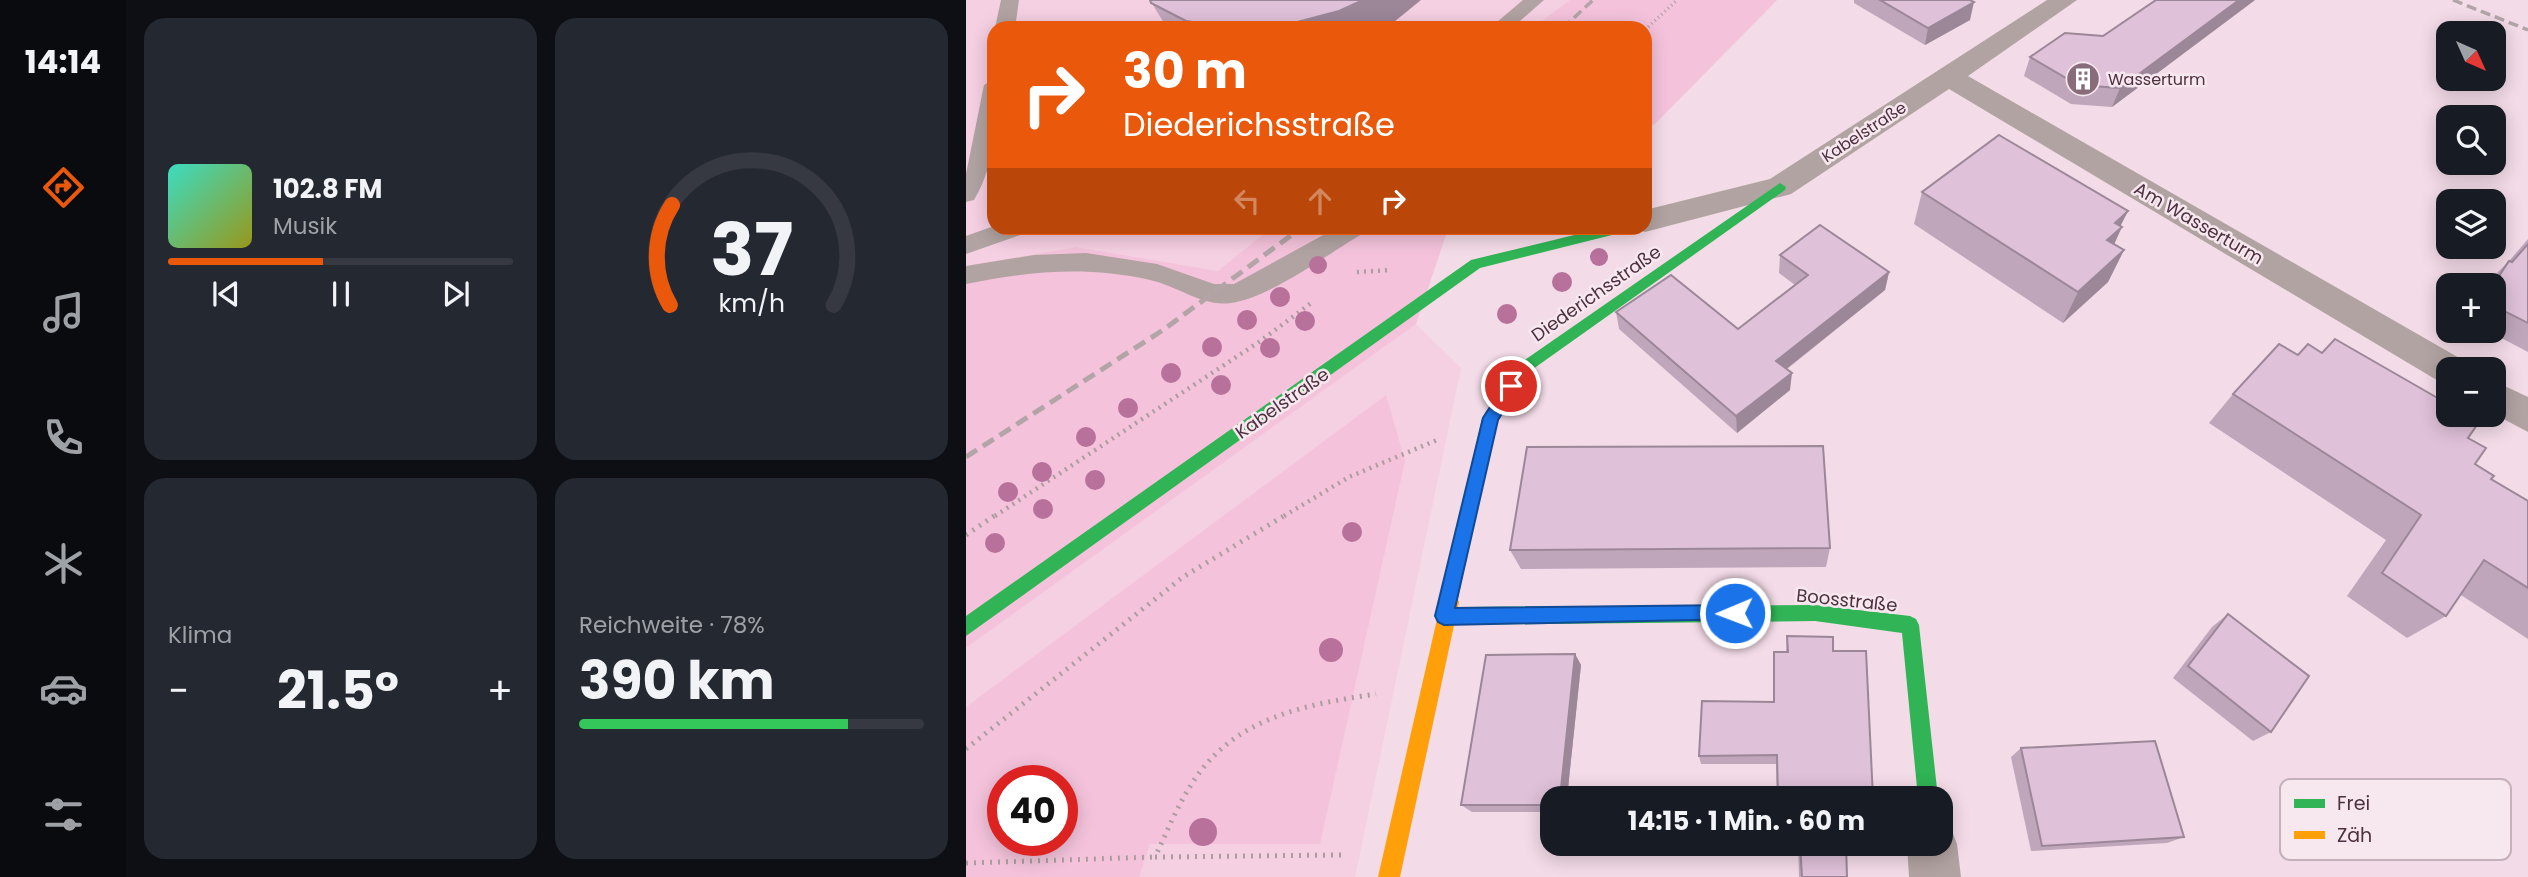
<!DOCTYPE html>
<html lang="de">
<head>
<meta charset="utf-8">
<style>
  :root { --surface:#171b24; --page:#242831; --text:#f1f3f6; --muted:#9ea1a6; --line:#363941; --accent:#ea580c }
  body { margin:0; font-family:Poppins,sans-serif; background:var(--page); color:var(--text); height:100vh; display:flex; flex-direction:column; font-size:26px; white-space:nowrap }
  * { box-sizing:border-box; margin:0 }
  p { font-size:23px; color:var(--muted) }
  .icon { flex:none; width:38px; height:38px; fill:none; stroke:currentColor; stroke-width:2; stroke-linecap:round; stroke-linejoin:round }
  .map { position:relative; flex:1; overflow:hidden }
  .panel { display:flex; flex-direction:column; gap:18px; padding:18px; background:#0d0f14; width:840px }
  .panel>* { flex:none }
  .hud { position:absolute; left:21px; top:21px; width:665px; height:214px; border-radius:21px; box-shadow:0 4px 18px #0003; background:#ea580c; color:#fff; overflow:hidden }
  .needle { width:46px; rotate:135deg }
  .fabs { position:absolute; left:1470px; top:21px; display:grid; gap:14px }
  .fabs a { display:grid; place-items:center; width:70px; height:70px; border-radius:14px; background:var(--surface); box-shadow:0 4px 18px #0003; font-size:35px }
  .speed { position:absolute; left:21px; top:765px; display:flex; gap:14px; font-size:35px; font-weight:700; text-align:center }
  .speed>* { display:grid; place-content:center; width:91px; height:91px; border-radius:50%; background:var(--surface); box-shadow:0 4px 18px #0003; line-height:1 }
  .speed .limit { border:10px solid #d22; background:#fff; color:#111 }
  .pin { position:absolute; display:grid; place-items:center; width:60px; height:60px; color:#fff; margin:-30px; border:4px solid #fff; border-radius:50%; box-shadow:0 2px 7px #0007 }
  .me { position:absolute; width:77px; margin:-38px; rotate:269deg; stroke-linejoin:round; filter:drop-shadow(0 0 5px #0008) }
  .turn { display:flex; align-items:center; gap:24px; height:147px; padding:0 21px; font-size:32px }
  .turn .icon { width:91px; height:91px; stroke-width:2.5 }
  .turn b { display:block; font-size:49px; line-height:60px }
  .lanes { display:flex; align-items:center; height:66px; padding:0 21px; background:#0003; justify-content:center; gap:35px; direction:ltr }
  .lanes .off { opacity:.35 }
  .big { font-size:52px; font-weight:700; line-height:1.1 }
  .panel .card { flex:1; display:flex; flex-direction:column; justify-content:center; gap:10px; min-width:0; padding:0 24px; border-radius:21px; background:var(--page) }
  .panel .dial { align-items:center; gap:0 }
  .dial svg { height:182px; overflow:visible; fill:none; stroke:var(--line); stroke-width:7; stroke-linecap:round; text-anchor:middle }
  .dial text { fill:var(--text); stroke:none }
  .song { display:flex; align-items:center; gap:21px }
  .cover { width:84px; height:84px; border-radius:10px; background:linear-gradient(135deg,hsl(170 70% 55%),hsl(60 70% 35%)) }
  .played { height:7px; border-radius:4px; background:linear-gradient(90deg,var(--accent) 45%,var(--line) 45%) }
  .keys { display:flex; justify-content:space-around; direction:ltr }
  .heat { display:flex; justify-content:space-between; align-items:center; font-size:38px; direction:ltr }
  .charge { height:10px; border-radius:5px; background:linear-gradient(90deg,#34c759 78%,var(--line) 0) }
  .panel .tiles { flex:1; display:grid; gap:18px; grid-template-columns:repeat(2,1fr) }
  .trip { position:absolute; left:574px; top:786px; width:413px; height:70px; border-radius:21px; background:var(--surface); box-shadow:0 4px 18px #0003; font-weight:700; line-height:70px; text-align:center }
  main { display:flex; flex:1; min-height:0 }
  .menu { display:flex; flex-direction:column; width:126px; justify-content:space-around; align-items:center; background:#090b0e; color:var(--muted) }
  .menu .icon { width:49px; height:49px }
  .menu .selected { color:var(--accent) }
  .menu b { font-size:32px; color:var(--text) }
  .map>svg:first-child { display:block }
  .built { fill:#f5cfe2; fill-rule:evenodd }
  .green { fill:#f4c3db; fill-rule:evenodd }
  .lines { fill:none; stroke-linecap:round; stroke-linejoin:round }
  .path-far2 { stroke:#ab9d9f; stroke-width:3.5; stroke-dasharray:1 3.5; stroke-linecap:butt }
  .path-far1 { stroke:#ab9d9f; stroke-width:4.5; stroke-dasharray:2 5; stroke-linecap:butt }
  .path { stroke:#ab9d9f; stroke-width:5; stroke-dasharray:2 6; stroke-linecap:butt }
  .lane { fill:#b1a3a1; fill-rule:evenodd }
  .street { fill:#b1a3a1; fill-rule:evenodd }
  .fast { fill:#30b455; fill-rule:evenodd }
  .slow { fill:#ff9f0a; fill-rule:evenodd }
  .rail-far1 { stroke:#b3a5a7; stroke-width:3.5; stroke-dasharray:10 5; stroke-linecap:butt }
  .rail { stroke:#b3a5a7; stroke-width:5; stroke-dasharray:13 7; stroke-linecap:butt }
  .tree { fill:#b7719b }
  .wall { fill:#c0a6bb }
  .shaded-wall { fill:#9c8798 }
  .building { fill:#dfc1d9; stroke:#9c8798; stroke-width:2 }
  .route { fill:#1a73e8; stroke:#114b97; stroke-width:2 }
  .labels { text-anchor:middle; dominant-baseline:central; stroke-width:5; stroke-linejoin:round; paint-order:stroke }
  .far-poi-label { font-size:16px; fill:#4e3140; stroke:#f7e8ef; text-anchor:start }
  .far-street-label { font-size:16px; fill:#4e3140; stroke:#f7e8ef }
  .street-label { font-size:18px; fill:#4e3140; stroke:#f7e8ef }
  .key { fill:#f7e8ef; stroke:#c4b1ba; stroke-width:2 }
  .key-label { font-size:19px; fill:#4e3140 }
</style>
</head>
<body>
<main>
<nav class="menu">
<b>14:14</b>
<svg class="icon selected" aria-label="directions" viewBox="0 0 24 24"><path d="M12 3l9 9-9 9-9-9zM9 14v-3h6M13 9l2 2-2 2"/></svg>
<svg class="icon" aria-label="music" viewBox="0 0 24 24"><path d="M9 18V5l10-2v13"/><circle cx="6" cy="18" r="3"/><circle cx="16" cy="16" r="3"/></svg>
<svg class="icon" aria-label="phone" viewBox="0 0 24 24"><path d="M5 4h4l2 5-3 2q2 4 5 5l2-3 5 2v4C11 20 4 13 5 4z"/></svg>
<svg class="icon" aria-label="climate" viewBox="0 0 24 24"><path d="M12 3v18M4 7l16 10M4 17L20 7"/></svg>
<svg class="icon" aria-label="car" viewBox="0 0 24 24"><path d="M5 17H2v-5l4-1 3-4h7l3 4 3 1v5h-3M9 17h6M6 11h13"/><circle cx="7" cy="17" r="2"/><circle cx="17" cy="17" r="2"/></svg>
<svg class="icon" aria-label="filters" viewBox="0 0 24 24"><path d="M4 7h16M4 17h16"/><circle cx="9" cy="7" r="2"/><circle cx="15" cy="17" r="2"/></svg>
</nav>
<section class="panel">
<div class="tiles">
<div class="card">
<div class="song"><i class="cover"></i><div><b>102.8 FM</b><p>Musik</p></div></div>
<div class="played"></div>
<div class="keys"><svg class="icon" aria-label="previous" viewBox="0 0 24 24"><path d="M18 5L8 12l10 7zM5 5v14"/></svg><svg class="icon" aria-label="pause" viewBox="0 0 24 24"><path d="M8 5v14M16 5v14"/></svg><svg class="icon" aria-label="next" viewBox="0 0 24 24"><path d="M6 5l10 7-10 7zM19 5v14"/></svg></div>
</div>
<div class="card dial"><svg viewBox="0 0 100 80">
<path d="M14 69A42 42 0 1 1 86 69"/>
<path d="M14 69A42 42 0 0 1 15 25" stroke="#ea580c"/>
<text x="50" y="56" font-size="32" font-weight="700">37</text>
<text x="50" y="72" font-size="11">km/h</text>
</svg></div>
<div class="card"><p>Klima</p>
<div class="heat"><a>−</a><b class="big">21.5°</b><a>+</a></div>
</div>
<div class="card"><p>Reichweite · 78%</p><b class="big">390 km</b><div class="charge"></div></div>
</div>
</section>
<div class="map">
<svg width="1562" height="877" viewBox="0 0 1562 877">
  <rect width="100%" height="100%" fill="#f3dbe7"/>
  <g class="built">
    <path d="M 0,0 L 605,0 L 568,28 L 28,28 L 28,228 L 309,228 L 252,271 L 110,247 L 0,266 Z"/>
    <path d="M 450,324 L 495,368 L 389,877 L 0,877 L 0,648 ZM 37,780 L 96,780 L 96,840 L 37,840 Z"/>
  </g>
  <g class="green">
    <path d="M 604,0 L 811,0 L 689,124 L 679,128 L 679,28 L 567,28 Z"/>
    <path d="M 305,228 L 488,228 L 481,232 L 450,324 L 0,648 L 0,266 L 110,247 L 252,271 Z"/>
    <path d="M 420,395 L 439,461 L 354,844 L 184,844 L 173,877 L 0,877 L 0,707 ZM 37,780 L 96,780 L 96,840 L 37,840 Z"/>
  </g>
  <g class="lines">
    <path class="path-far2" d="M 679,30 L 711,0"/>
    <g class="path-far1">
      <path d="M 391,272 L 425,270"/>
      <path d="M 29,516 L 293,342 L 348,301"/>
      <path d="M 318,516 L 383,477 L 471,440"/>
    </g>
    <g class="path">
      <path d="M 0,535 L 31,514"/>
      <path d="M 0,749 L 217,577 L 321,514"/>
      <path d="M 375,855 L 189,857 C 202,830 213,801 231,776 C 273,716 343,704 410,694"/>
      <path d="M 0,863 L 189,857"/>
    </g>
    <g class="lane">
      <path d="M 35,0 L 53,0 L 49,28 L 29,28 Z"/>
      <path d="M 557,0 L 578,0 L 546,28 L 524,28 Z"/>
      <path d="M 28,79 C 28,124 32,159 8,200 L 0,202 L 0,174 L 18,85 Z"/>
      <path d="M 28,226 L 61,228 L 57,234 L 0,254 L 0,236 Z"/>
      <path d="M 370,228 L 400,228 L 396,234 C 362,254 303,298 265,303 C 236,307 212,286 184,280 C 121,266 63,271 0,284 L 0,266 L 68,255 L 120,253 L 191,264 L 248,284 L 268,284 Z"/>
    </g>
    <g class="street">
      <path d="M 1081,0 L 1111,0 L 1002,76 L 1495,359 L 1500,369 L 1482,369 L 1482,383 L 1469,379 L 983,89 L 825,194 L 679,232 L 667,228 L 679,228 L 679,210 L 804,179 Z"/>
      <path d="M 1528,381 L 1562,397 L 1562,432 L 1528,414 Z"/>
      <path d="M 975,822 L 984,826 L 991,844 L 995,877 L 943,877 L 941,844 L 975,844 Z"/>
    </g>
    <g class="fast">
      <path d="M 814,183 L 820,187 L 819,190 L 560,374 L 531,419 L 490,607 L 849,605 L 944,616 L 950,619 L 953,625 L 972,798 L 952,798 L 936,633 L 849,621 L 478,625 L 472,622 L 469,616 L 472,610 L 478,608 L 475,602 L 516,418 L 550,366 Z"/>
      <path d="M 637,228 L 661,228 L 654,233 L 514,268 L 0,636 L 0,616 L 505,260 Z"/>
    </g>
    <path class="slow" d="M 484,594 L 490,596 L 493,602 L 434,877 L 412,877 L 475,602 L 478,596 Z"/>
    <g class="rail-far1">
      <path d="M 1487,0 L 1562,30"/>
      <path d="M 597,28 L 627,0"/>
    </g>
    <path class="rail" d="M 0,457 L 197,330 L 335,228"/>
  </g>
  <g class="tree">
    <circle cx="633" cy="257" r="9"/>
    <circle cx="352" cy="265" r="9"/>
    <circle cx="596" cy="282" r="10"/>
    <circle cx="314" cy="297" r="10"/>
    <circle cx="541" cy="314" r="10"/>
    <circle cx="281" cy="320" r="10"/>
    <circle cx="339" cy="321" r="10"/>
    <circle cx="246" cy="347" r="10"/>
    <circle cx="304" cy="348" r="10"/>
    <circle cx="205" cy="373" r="10"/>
    <circle cx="255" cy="385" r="10"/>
    <circle cx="162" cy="408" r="10"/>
    <circle cx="120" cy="437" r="10"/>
    <circle cx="76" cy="472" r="10"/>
    <circle cx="129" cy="480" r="10"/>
    <circle cx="42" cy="492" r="10"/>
    <circle cx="77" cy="509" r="10"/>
    <circle cx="386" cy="532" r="10"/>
    <circle cx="29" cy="543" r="10"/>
    <circle cx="365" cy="650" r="12"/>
    <circle cx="237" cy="832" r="14"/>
  </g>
  <g class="wall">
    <path d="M 184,0 L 428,22 L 415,28 L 201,28 Z"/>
    <path d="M 888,0 L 1004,0 L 1004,20 L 959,45 L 888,3 Z"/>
    <path d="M 1289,0 L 1146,107 L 1105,104 L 1058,76 L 1064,57 L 1137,36 Z"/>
    <path d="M 956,192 L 1162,211 L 1154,226 L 1148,244 L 1158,250 L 1142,282 L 1097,323 L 948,224 Z"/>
    <path d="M 1562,239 L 1562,352 L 1522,331 L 1528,331 L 1528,285 L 1520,285 L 1524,280 L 1543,261 Z"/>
    <path d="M 814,255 L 923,272 L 919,290 L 821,369 L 824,390 L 771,433 L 653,329 L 650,312 L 772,329 L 829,285 L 813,273 Z"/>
    <path d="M 1332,355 L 1502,438 L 1509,464 L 1525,479 L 1562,501 L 1562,639 L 1495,595 L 1480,616 L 1441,638 L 1381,596 L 1420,540 L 1243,423 L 1267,394 Z"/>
    <path d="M 864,548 L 860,567 L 555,569 L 544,550 Z"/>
    <path d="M 1262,614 L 1305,732 L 1287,741 L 1207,678 L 1246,627 Z"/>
    <path d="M 821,636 L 867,651 L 907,798 L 811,798 L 810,764 L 735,764 L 733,756 L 807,702 L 808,652 L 820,652 Z"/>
    <path d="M 609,654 L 615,665 L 601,798 L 586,798 L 586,812 L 506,812 L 495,805 Z"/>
    <path d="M 1055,748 L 1218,837 L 1201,843 L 1065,851 L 1045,757 Z"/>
    <path d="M 832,844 L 880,844 L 881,877 L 833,877 Z"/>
  </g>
  <g class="shaded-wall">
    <path d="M 397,0 L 455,0 L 428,22 L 415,28 L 322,28 L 320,25 Z"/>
    <path d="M 1273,0 L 1289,0 L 1146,107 L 1154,88 Z"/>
    <path d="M 1008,2 L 1004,20 L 959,45 L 962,28 Z"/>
    <path d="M 1162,211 L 1152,231 L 1156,227 L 1141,260 L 1126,272 L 1149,223 Z"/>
    <path d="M 1158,250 L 1142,282 L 1097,323 L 1112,292 Z"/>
    <path d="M 923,272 L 919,290 L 809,378 L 810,361 Z"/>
    <path d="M 826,373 L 824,390 L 771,433 L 770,416 Z"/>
    <path d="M 609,654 L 615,665 L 601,798 L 594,798 Z"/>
  </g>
  <g class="building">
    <path d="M 184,0 L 397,0 L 373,11 L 320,25 L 268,28 L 220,21 L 185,3 Z"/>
    <path d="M 914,0 L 1004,0 L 1008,2 L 962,28 Z"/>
    <path d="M 1190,0 L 1273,0 L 1154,88 L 1112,85 L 1064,57 L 1099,33 L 1137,36 Z"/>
    <path d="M 1033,135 L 1162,211 L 1149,223 L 1156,227 L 1141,240 L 1158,250 L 1112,292 L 956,192 Z"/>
    <path d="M 854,225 L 923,272 L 810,361 L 826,373 L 770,416 L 650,312 L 705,275 L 772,329 L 842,275 L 814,255 Z"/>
    <path d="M 1562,244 L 1562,323 L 1528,306 L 1528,285 L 1527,285 L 1543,261 L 1546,262 Z"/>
    <path d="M 1369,339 L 1482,404 L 1482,415 L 1500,415 L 1513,422 L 1502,438 L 1520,448 L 1509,464 L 1528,476 L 1525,479 L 1562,501 L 1562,588 L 1518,560 L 1480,616 L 1416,573 L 1455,515 L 1267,394 L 1313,344 L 1332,355 L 1342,344 L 1356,353 Z"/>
    <path d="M 857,446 L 864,548 L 544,550 L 561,447 Z"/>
    <path d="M 1262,614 L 1343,676 L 1305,732 L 1222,666 Z"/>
    <path d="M 821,636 L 867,637 L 867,651 L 900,651 L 907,798 L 812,798 L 811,755 L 733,756 L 736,701 L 808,702 L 808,652 L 822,652 Z"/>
    <path d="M 609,654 L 594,798 L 586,798 L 586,805 L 495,805 L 520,655 Z"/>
    <path d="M 1189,741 L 1218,837 L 1076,846 L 1055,748 Z"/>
    <path d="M 834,844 L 880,844 L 881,877 L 836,877 Z"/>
  </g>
  <path class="route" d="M 545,380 L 553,386 L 532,420 L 489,608 L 769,605 L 776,607 L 778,613 L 776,619 L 478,625 L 472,622 L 469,616 L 517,418 L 540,382 Z"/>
  <defs>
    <g id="building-disc" transform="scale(1.75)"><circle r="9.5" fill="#886c7a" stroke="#f7e8ef"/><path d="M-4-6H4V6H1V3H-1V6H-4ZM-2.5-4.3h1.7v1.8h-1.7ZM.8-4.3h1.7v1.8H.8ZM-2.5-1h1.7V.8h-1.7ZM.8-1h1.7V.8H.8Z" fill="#fff"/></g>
  </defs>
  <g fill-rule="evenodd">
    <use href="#building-disc" x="1117" y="79"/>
  </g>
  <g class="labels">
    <g class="far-poi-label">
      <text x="1142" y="79">Wasserturm</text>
    </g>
    <g class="far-street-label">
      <text transform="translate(898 132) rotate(-33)">Kabelstraße</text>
    </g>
    <g class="street-label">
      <text transform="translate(1233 223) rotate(30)">Am Wasserturm</text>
      <text transform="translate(630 293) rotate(-35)">Diederichsstraße</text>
      <text transform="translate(316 403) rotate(-35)">Kabelstraße</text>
      <text transform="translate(881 600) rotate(6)">Boosstraße</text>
    </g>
  </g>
  <rect x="1314" y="779" width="231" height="81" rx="10" class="key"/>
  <rect x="1328" y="799" width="31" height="9" fill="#30b455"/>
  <rect x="1328" y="831" width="31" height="8" fill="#ff9f0a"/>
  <g class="key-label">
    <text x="1371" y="810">Frei</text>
    <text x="1371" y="842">Zäh</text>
  </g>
</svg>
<div class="fabs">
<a><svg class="needle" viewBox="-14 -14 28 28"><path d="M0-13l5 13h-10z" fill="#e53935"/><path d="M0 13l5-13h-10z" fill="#9ea1a6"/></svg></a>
<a><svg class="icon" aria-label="search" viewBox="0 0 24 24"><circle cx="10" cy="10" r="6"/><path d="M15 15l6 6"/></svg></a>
<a><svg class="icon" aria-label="layers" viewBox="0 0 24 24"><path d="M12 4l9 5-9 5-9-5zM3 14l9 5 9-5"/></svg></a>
<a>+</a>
<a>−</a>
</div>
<div class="speed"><div class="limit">40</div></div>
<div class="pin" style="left:545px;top:386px;background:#d93025"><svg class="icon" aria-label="arrive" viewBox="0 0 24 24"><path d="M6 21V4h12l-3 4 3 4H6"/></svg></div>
<svg class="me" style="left:769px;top:613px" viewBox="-20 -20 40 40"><circle r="17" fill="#1a73e8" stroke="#fff" stroke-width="3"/><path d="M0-11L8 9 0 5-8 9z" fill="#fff"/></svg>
<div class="trip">14:15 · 1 Min. · 60 m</div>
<div class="hud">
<div class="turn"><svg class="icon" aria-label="right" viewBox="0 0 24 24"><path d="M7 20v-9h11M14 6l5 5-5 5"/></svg><div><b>30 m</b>Diederichsstraße</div></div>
<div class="lanes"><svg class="icon off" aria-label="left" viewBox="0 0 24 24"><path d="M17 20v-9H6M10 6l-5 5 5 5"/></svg><svg class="icon off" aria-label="ahead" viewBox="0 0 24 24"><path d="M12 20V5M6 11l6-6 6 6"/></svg><svg class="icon" aria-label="right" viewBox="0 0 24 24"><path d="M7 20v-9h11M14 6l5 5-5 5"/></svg></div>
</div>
</div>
</main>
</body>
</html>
